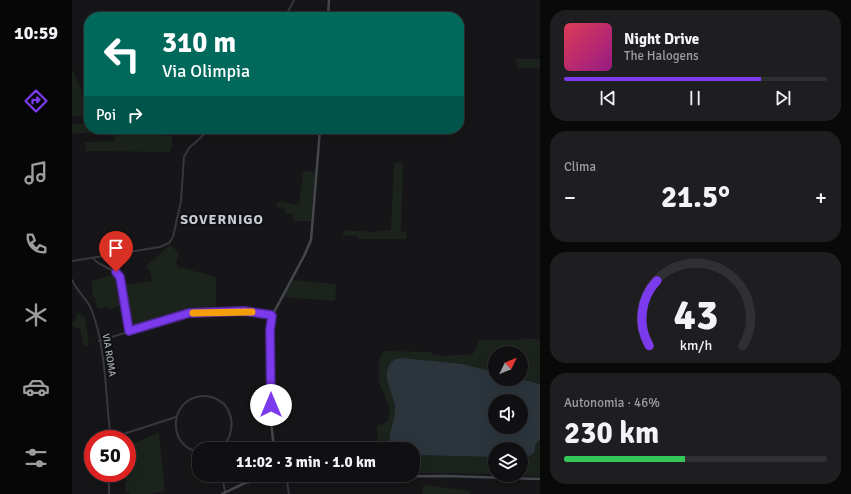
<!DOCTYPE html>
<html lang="it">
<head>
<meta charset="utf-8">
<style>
  :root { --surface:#101012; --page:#1e1e20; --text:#f1f3f6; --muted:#9c9d9f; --line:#303032; --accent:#7c3aed }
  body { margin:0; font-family:Signika,sans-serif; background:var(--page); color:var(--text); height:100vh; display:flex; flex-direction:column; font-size:15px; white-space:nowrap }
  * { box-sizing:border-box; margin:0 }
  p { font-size:13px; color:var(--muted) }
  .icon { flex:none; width:22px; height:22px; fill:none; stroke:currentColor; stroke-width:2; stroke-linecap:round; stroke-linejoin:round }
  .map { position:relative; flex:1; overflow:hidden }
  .sheet { display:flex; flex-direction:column; gap:10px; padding:10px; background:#09090a; width:311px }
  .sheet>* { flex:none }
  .banner { position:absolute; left:12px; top:12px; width:380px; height:122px; border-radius:16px; box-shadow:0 4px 16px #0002,0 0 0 1px var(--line); background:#00695c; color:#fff; overflow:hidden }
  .needle { width:26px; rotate:47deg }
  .buttons { position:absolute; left:416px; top:346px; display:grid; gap:8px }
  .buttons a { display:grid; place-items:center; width:40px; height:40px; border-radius:50%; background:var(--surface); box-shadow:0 4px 16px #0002,0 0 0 1px var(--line); font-size:20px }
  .speed { position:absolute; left:12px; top:430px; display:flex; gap:8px; font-size:20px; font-weight:700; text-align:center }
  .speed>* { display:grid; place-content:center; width:52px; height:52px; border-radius:50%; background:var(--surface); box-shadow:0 4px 16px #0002,0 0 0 1px var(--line); line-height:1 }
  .speed .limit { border:6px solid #d22; background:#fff; color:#111 }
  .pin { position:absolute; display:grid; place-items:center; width:34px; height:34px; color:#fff; margin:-41px -17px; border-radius:50% 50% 50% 0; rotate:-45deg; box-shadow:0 0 4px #0007 }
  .pin .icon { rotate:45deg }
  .me { position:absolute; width:44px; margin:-22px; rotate:0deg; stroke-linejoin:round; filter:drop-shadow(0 0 3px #0008) }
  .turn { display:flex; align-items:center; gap:14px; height:84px; padding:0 12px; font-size:18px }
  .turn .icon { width:52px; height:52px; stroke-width:2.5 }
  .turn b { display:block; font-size:28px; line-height:34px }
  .then { display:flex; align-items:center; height:38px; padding:0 12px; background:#0003; gap:8px; font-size:15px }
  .big { font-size:30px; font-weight:800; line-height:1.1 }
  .sheet .card { flex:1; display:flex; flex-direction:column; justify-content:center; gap:6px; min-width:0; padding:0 14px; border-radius:16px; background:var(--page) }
  .sheet .dial { align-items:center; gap:0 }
  .dial svg { height:104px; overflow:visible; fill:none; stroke:var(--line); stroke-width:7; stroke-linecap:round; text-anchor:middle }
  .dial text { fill:var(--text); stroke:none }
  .song { display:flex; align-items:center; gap:12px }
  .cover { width:48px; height:48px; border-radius:6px; background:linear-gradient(135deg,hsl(350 70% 55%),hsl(310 70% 35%)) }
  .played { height:4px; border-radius:2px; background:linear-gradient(90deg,var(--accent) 75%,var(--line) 75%) }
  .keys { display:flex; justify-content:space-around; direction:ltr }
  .heat { display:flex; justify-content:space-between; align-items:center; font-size:22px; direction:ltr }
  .charge { height:6px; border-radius:3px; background:linear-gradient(90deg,#34c759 46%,var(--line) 0) }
  .trip { position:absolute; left:120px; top:442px; width:228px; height:40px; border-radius:16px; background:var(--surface); box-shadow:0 4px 16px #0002,0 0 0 1px var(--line); font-weight:800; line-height:40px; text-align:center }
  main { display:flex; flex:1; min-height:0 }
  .tabs { display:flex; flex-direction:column; width:72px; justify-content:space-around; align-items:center; background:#060607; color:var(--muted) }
  .tabs .icon { width:28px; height:28px }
  .tabs .on { color:var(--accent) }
  .tabs b { font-size:18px; color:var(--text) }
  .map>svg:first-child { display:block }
  .green { fill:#1c231d }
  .water { fill:#2c353c; fill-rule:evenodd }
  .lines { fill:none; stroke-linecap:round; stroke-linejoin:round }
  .tertiary { stroke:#37383d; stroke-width:2 }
  .secondary { stroke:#45474d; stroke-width:2.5 }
  .route-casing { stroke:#51269a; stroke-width:10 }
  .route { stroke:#7c3aed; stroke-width:7 }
  .slow { stroke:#f59e0b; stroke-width:7 }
  .labels { text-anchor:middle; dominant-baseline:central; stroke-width:4; stroke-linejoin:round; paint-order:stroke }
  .street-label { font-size:10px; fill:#a8adb8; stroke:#111113 }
  .district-label { font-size:14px; font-weight:bold; letter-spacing:1px; fill:#c9ccd4; stroke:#111113 }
</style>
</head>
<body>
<main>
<nav class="tabs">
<b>10:59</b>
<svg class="icon on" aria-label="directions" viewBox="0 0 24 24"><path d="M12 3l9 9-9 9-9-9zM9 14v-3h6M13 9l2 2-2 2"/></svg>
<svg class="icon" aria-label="music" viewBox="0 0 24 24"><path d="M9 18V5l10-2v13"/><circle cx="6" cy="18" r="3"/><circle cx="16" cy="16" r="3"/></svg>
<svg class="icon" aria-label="phone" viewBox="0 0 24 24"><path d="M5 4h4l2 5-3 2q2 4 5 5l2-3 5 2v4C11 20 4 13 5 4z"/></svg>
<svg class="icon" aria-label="climate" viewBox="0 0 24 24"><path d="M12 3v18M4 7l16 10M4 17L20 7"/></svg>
<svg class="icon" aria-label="car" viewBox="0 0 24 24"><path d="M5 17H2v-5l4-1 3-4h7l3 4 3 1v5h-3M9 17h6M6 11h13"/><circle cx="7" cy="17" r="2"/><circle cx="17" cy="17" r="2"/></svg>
<svg class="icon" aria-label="filters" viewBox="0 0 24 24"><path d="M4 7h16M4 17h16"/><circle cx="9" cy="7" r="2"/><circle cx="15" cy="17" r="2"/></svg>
</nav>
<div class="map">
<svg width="468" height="494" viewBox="0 0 468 494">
  <rect width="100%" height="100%" fill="#161618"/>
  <g class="green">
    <path d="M 444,59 L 468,59 L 468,68 L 445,68 Z"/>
    <path d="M 0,69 L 10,91 L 11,116 L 0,116 Z"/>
    <path d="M 17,123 L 17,129 L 54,129 L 54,132 L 100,136 C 100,142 102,147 97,152 L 14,151 L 13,142 L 43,141 L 43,130 L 0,134 L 0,124 Z"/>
    <path d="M 322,163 L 331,163 L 329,232 L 334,232 L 334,239 L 286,239 L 286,236 L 270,235 L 273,230 L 301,232 L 319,230 Z"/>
    <path d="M 231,171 L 243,172 L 239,221 L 221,221 L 220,213 L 213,214 L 212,208 L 203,207 L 207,201 L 227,205 Z"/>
    <path d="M 98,245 L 107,253 L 104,263 L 107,267 C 120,270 131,274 144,277 L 144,309 L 108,311 L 58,328 L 50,285 L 80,281 L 78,270 L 75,268 L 74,266 Z"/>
    <path d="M 42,274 L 46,279 L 50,305 L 36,310 L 35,307 L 26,309 L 20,292 L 20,281 Z"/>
    <path d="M 220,280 L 264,284 L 263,301 L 211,297 Z"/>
    <path d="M 6,313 L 13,317 L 17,345 L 12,347 L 8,329 L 0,326 Z"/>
    <path d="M 462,339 L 468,340 L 468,384 L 449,379 L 449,353 L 423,353 L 423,372 L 390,364 L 328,358 C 320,359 316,364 315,372 C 316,387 325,400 323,415 C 322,429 314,435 319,449 L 307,449 L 305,426 L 316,421 L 318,409 L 307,382 L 307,360 L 312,351 L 359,352 L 359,354 L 370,356 L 401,354 L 407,340 Z"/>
    <path d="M 87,432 L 93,491 L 79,494 L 57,494 L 57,492 L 53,492 L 54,476 L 59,475 L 60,467 L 55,466 L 55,447 Z"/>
    <path d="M 468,439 L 468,477 L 447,475 L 449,475 L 449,457 C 458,458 464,455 463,445 Z"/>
    <path d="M 341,455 L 423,457 L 423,474 L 341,473 Z"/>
    <path d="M 351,485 L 399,491 L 398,494 L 351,494 Z"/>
  </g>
  <path class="water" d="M 330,358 L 390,364 L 423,372 L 423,379 L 449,379 L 468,384 L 468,439 L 463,445 C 464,455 458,457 449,457 L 449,449 L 423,449 L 423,457 L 341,455 L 341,449 L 319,449 C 314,433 324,423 323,407 C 322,394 311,380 316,368 C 318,361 324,358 330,358 ZM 423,401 L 449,401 L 449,427 L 423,427 Z"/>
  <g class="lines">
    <g class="tertiary">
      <path d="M 213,17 L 222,0"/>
      <path d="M 21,258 C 27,267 41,267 48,277 L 57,331"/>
      <path d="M 0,261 L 88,247 L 97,243 L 101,237 L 109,201 L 112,157 L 117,148 L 138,129"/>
      <path d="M 0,280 C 5,292 16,299 20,311 C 35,351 33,397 39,439"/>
      <path d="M 27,341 L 117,313 L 180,311 L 199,315"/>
      <path d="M 39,438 L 104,417"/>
      <path d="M 127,452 C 93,446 98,396 132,396 C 139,396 146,399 152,404 C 158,411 161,421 159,430 C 158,438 153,445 145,449"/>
      <path d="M 150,475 L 153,492"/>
      <path d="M 214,476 L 217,494"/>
      <path d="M 37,494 L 37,473"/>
    </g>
    <g class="secondary">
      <path d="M 256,17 L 257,0"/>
      <path d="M 200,313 L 201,315 L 200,316 L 199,315 Z"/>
      <path d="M 201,314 L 232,256 L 239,240 L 248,129"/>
      <path d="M 200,316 L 199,330 L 199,421 L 202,449"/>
      <path d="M 150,494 L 173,483 L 201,477 L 373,476 L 468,479"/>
    </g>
  </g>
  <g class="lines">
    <g class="route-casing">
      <path id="route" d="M 44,272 L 48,277 L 57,331 L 117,313 L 172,311 L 199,315 L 200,316 L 198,330 L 199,405"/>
    </g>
    <use href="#route" class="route"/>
    <path class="slow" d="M 121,313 L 180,312"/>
  </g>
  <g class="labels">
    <g class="street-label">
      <text transform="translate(37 355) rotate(81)">VIA ROMA</text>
    </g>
    <g class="district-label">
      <text x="150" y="219">SOVERNIGO</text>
    </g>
  </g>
</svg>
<div class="buttons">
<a><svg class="needle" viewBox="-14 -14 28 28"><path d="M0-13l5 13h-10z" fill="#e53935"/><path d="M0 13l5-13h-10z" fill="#9c9d9f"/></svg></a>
<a><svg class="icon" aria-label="sound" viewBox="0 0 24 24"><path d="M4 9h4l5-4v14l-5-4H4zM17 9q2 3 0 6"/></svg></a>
<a><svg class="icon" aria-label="layers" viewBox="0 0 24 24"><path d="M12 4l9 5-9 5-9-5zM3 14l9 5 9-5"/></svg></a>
</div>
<div class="speed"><div class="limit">50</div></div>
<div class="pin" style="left:44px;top:272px;background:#d93025"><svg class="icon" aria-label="arrive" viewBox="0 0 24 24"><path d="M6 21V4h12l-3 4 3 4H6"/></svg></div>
<svg class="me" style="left:199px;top:405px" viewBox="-20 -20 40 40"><circle r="19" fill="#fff"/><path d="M0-13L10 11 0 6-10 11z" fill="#7c3aed"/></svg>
<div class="trip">11:02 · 3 min · 1.0 km</div>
<div class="banner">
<div class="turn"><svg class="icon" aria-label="left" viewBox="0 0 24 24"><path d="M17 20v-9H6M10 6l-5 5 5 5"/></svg><div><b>310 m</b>Via Olimpia</div></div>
<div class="then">Poi<svg class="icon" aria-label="right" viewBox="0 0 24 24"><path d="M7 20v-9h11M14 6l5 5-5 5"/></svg></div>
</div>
</div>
<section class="sheet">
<div class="card">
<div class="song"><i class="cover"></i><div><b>Night Drive</b><p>The Halogens</p></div></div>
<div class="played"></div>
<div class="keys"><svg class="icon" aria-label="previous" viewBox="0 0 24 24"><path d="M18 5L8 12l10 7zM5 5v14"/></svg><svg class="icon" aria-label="pause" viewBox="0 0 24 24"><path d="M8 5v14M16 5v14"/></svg><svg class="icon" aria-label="next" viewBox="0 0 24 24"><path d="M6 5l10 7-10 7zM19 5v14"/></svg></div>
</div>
<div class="card"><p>Clima</p>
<div class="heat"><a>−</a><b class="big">21.5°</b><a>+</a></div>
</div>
<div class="card dial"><svg viewBox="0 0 100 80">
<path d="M14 69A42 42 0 1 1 86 69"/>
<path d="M14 69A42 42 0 0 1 20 19" stroke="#7c3aed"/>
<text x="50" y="56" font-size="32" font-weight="700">43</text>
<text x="50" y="72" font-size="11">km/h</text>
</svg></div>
<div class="card"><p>Autonomia · 46%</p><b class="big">230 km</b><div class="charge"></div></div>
</section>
</main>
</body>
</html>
